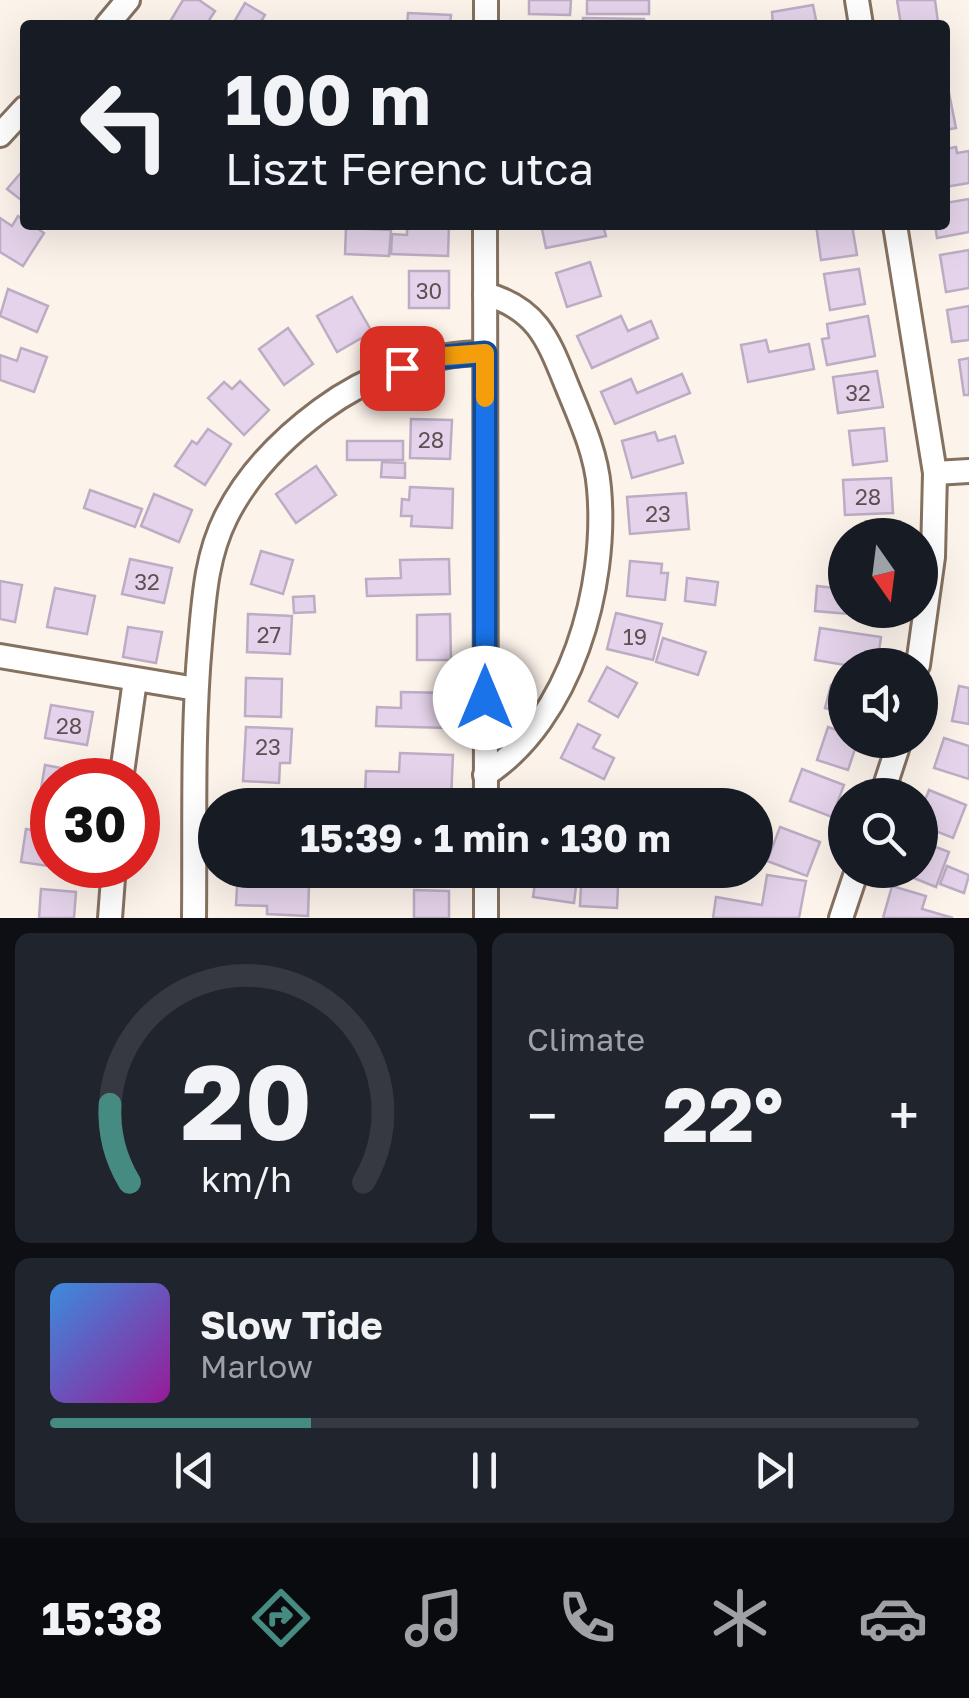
<!DOCTYPE html>
<html lang="en">
<head>
<meta charset="utf-8">
<style>
  :root { --surface:#171b24; --page:#20242c; --text:#f1f3f6; --muted:#9ea1a6; --line:#363941; --accent:#468b81 }
  body { margin:0; font-family:"Golos Text",sans-serif; background:var(--page); color:var(--text); height:100vh; display:flex; flex-direction:column; font-size:38px; white-space:nowrap }
  * { box-sizing:border-box; margin:0 }
  p { font-size:32px; color:var(--muted) }
  .icon { flex:none; width:55px; height:55px; fill:none; stroke:currentColor; stroke-width:2; stroke-linecap:round; stroke-linejoin:round }
  .map { position:relative; height:918px; overflow:hidden }
  .details { display:flex; flex-direction:column; gap:15px; padding:15px; background:#0d0f14; flex:1 }
  .details>* { flex:none }
  .guide { position:absolute; left:20px; top:20px; width:930px; height:210px; border-radius:10px; box-shadow:0 10px 40px #0002; background:#171b24; color:var(--text); overflow:hidden }
  .needle { width:65px; rotate:166deg }
  .fabs { position:absolute; left:828px; top:518px; display:grid; gap:20px }
  .fabs a { display:grid; place-items:center; width:110px; height:110px; border-radius:50%; background:var(--surface); box-shadow:0 10px 40px #0002; font-size:50px }
  .speed { position:absolute; left:30px; top:758px; display:flex; gap:20px; font-size:50px; font-weight:700; text-align:center }
  .speed>* { display:grid; place-content:center; width:130px; height:130px; border-radius:50%; background:var(--surface); box-shadow:0 10px 40px #0002; line-height:1 }
  .speed .limit { border:15px solid #d22; background:#fff; color:#111 }
  .pin { position:absolute; display:grid; place-items:center; width:85px; height:85px; color:#fff; margin:-42px; border-radius:20px; box-shadow:0 5px 15px #0006 }
  .me { position:absolute; width:110px; margin:-55px; rotate:0deg; stroke-linejoin:round; filter:drop-shadow(0 0 8px #0008) }
  .turn { display:flex; align-items:center; gap:35px; height:210px; padding:0 40px; font-size:45px }
  .turn .icon { width:130px; height:130px; stroke-width:2.5 }
  .turn b { display:block; font-size:70px; line-height:85px }
  .big { font-size:75px; font-weight:700; line-height:1.1 }
  .details .card { flex:1; display:flex; flex-direction:column; justify-content:center; gap:15px; min-width:0; padding:0 35px; border-radius:15px; background:var(--page) }
  .details .dial { align-items:center; gap:0 }
  .dial svg { height:260px; overflow:visible; fill:none; stroke:var(--line); stroke-width:7; stroke-linecap:round; text-anchor:middle }
  .dial text { fill:var(--text); stroke:none }
  .song { display:flex; align-items:center; gap:30px }
  .cover { width:120px; height:120px; border-radius:15px; background:linear-gradient(135deg,hsl(210 70% 55%),hsl(300 70% 35%)) }
  .played { height:10px; border-radius:5px; background:linear-gradient(90deg,var(--accent) 30%,var(--line) 30%) }
  .keys { display:flex; justify-content:space-around; direction:ltr }
  .heat { display:flex; justify-content:space-between; align-items:center; font-size:55px; direction:ltr }
  .details .tiles { flex:1; display:grid; gap:15px; grid-template-columns:1fr 1fr }
  .card:last-child { grid-column:span 2 }
  .trip { position:absolute; left:198px; top:788px; width:575px; height:100px; border-radius:50px; background:var(--surface); box-shadow:0 10px 40px #0002; font-weight:700; line-height:100px; text-align:center }
  .dock { display:flex; height:160px; justify-content:space-around; align-items:center; background:#090b0e; color:var(--muted) }
  .dock .icon { width:70px; height:70px }
  .dock .active { color:var(--accent) }
  .dock b { font-size:45px; color:var(--text) }
  .map>svg:first-child { display:block }
  .building { fill:#e4d3ea; stroke:#bdadc4; stroke-width:2.5 }
  .lines { fill:none; stroke-linecap:round; stroke-linejoin:round }
  .minor-casing { stroke:#857160; stroke-width:28 }
  .minor { stroke:#fff; stroke-width:22 }
  .route-casing { stroke:#114b97; stroke-width:25 }
  .route { stroke:#1a73e8; stroke-width:18 }
  .slow { stroke:#f59e0b; stroke-width:18 }
  .labels { text-anchor:middle; dominant-baseline:central; stroke-width:9; stroke-linejoin:round; paint-order:stroke }
  .number-label { font-size:22px; fill:#5c5152 }
</style>
</head>
<body>
<div class="map">
<svg width="969" height="918" viewBox="0 0 969 918">
  <rect width="100%" height="100%" fill="#fcf3eb"/>
  <g class="building">
    <path d="M 183,0 L 199,0 L 215,11 L 206,25 L 168,25 Z"/>
    <path d="M 529,0 L 571,0 L 570,15 L 529,14 Z"/>
    <rect x="587" y="0" width="62" height="14"/>
    <path d="M 897,0 L 935,0 L 938,22 L 901,25 Z"/>
    <path d="M 245,3 L 265,15 L 259,25 L 234,22 Z"/>
    <path d="M 813,5 L 817,25 L 773,25 L 772,12 Z"/>
    <path d="M 408,13 L 451,15 L 450,25 L 407,25 Z"/>
    <path d="M 583,18 L 644,19 L 644,25 L 583,25 Z"/>
    <path d="M 945,93 L 949,93 L 956,128 L 945,130 Z"/>
    <path d="M 956,147 L 957,153 L 969,151 L 969,183 L 945,187 L 945,149 Z"/>
    <path d="M 25,168 L 25,203 L 7,189 Z"/>
    <path d="M 969,199 L 969,232 L 937,238 L 935,225 L 945,225 L 945,203 Z"/>
    <path d="M 18,216 L 25,221 L 25,225 L 32,225 L 44,233 L 23,266 L 0,252 L 0,218 L 12,226 Z"/>
    <path d="M 414,225 L 449,225 L 448,256 L 391,254 L 392,234 L 407,235 L 407,228 L 414,228 Z"/>
    <path d="M 541,225 L 603,225 L 606,236 L 546,248 Z"/>
    <path d="M 816,225 L 852,225 L 857,255 L 821,260 Z"/>
    <path d="M 346,228 L 391,230 L 389,256 L 345,254 Z"/>
    <path d="M 969,250 L 969,288 L 946,292 L 940,255 Z"/>
    <path d="M 590,262 L 601,296 L 567,307 L 556,273 Z"/>
    <path d="M 859,269 L 865,304 L 830,310 L 824,274 Z"/>
    <rect x="409" y="271" width="40" height="37"/>
    <path d="M 8,289 L 48,306 L 37,332 L 0,316 Z"/>
    <path d="M 352,297 L 372,332 L 337,352 L 317,316 Z"/>
    <path d="M 969,306 L 969,340 L 952,342 L 947,310 Z"/>
    <path d="M 621,316 L 628,331 L 651,321 L 658,338 L 592,368 L 577,336 Z"/>
    <path d="M 868,316 L 875,356 L 827,365 L 822,339 L 829,338 L 827,324 Z"/>
    <path d="M 288,328 L 313,364 L 284,385 L 259,349 Z"/>
    <path d="M 766,340 L 769,352 L 809,344 L 814,369 L 748,382 L 741,345 Z"/>
    <path d="M 21,348 L 47,357 L 34,392 L 0,380 L 0,355 L 17,361 Z"/>
    <path d="M 969,358 L 969,395 L 964,395 L 959,360 Z"/>
    <path d="M 877,371 L 883,407 L 838,413 L 833,377 Z"/>
    <path d="M 682,374 L 690,393 L 615,424 L 601,392 L 631,379 L 637,393 Z"/>
    <path d="M 240,381 L 269,410 L 244,435 L 208,398 L 224,382 L 232,389 Z"/>
    <path d="M 411,419 L 452,420 L 450,459 L 410,458 Z"/>
    <path d="M 884,428 L 887,461 L 853,465 L 849,431 Z"/>
    <path d="M 208,429 L 231,444 L 205,485 L 175,466 L 192,441 L 197,444 Z"/>
    <path d="M 655,432 L 658,441 L 675,436 L 683,463 L 632,478 L 622,441 Z"/>
    <rect x="347" y="441" width="56" height="19"/>
    <path d="M 382,462 L 405,463 L 405,478 L 381,477 Z"/>
    <path d="M 316,466 L 336,495 L 296,523 L 276,494 Z"/>
    <path d="M 891,478 L 893,513 L 845,515 L 843,480 Z"/>
    <path d="M 410,487 L 453,489 L 452,528 L 411,526 L 412,516 L 401,516 L 402,499 L 409,500 Z"/>
    <path d="M 90,490 L 142,509 L 135,527 L 84,508 Z"/>
    <path d="M 686,493 L 689,529 L 630,534 L 627,497 Z"/>
    <path d="M 154,494 L 192,510 L 179,542 L 141,526 Z"/>
    <path d="M 261,551 L 293,560 L 283,594 L 251,584 Z"/>
    <path d="M 130,559 L 172,568 L 164,603 L 122,594 Z"/>
    <path d="M 449,559 L 450,594 L 367,596 L 366,579 L 401,578 L 400,560 Z"/>
    <path d="M 630,561 L 662,564 L 661,573 L 668,573 L 665,600 L 627,596 Z"/>
    <path d="M 687,578 L 718,582 L 715,605 L 685,601 Z"/>
    <path d="M 0,581 L 22,585 L 15,622 L 0,619 Z"/>
    <path d="M 817,586 L 845,589 L 845,610 L 886,610 L 885,617 L 815,611 Z"/>
    <path d="M 55,588 L 95,596 L 87,634 L 47,627 Z"/>
    <path d="M 314,596 L 315,612 L 294,613 L 293,597 Z"/>
    <path d="M 616,613 L 662,624 L 653,660 L 607,649 Z"/>
    <path d="M 248,614 L 292,616 L 290,654 L 247,652 Z"/>
    <path d="M 450,614 L 451,660 L 417,660 L 417,615 Z"/>
    <path d="M 128,627 L 162,632 L 156,663 L 123,657 Z"/>
    <path d="M 820,628 L 881,637 L 877,665 L 845,665 L 815,660 Z"/>
    <path d="M 663,638 L 706,652 L 698,675 L 656,662 Z"/>
    <path d="M 607,667 L 637,683 L 618,717 L 589,701 Z"/>
    <path d="M 246,678 L 282,679 L 281,717 L 245,716 Z"/>
    <path d="M 831,685 L 845,689 L 845,713 L 825,708 Z"/>
    <path d="M 959,686 L 969,688 L 969,724 L 952,721 Z"/>
    <path d="M 401,692 L 450,693 L 449,728 L 376,726 L 377,707 L 401,708 Z"/>
    <path d="M 51,705 L 93,712 L 87,745 L 45,738 Z"/>
    <path d="M 578,724 L 600,735 L 593,748 L 614,758 L 604,779 L 561,758 Z"/>
    <path d="M 246,727 L 292,729 L 290,763 L 280,763 L 279,783 L 243,781 Z"/>
    <path d="M 828,727 L 845,733 L 845,740 L 858,740 L 848,770 L 817,760 Z"/>
    <path d="M 944,738 L 969,746 L 969,779 L 934,768 Z"/>
    <path d="M 400,753 L 453,755 L 451,799 L 365,795 L 366,771 L 399,772 Z"/>
    <path d="M 45,765 L 87,773 L 86,780 L 52,780 L 52,803 L 39,801 Z"/>
    <path d="M 802,769 L 844,785 L 832,817 L 790,801 Z"/>
    <path d="M 929,790 L 966,805 L 953,838 L 920,825 L 920,813 Z"/>
    <path d="M 550,792 L 584,800 L 582,805 L 547,805 Z"/>
    <path d="M 46,817 L 52,818 L 52,865 L 77,865 L 76,870 L 21,862 L 26,829 L 44,832 Z"/>
    <path d="M 780,827 L 820,842 L 807,876 L 767,861 Z"/>
    <path d="M 920,841 L 949,852 L 936,887 L 899,872 L 920,870 Z"/>
    <path d="M 947,866 L 969,875 L 964,893 L 940,884 Z"/>
    <path d="M 238,870 L 275,873 L 275,883 L 309,885 L 308,916 L 267,914 L 267,906 L 236,905 Z"/>
    <path d="M 537,870 L 578,870 L 574,903 L 533,897 Z"/>
    <path d="M 767,875 L 806,881 L 799,918 L 713,918 L 716,897 L 762,905 Z"/>
    <path d="M 581,885 L 618,887 L 617,908 L 580,906 Z"/>
    <path d="M 892,886 L 926,896 L 922,909 L 953,918 L 883,918 Z"/>
    <path d="M 41,889 L 76,892 L 74,918 L 39,918 Z"/>
    <path d="M 414,890 L 449,891 L 449,918 L 414,918 Z"/>
  </g>
  <g class="lines">
    <g class="minor-casing">
      <g id="minor">
        <path d="M 857,0 L 861,25"/>
        <path d="M 107,25 L 128,0"/>
        <path d="M 486,25 L 486,0"/>
        <path d="M 0,135 L 25,108"/>
        <path d="M 485,225 L 486,805"/>
        <path d="M 895,225 L 935,473 L 933,557 L 918,665"/>
        <path d="M 485,294 C 537,308 548,339 567,386 C 580,418 596,452 599,488 C 608,586 571,720 485,775"/>
        <path d="M 935,473 L 969,471"/>
        <path d="M 0,656 L 196,689"/>
        <path d="M 121,780 L 135,680"/>
        <path d="M 882,795 L 900,740"/>
        <path d="M 486,870 L 486,918"/>
        <path d="M 110,918 L 114,865"/>
        <path d="M 194,918 C 195,827 192,734 200,643 C 204,599 206,557 226,517 C 248,473 283,438 321,410 C 367,376 427,353 485,353"/>
        <path d="M 841,918 L 857,870"/>
      </g>
    </g>
    <use href="#minor" class="minor"/>
  </g>
  <g class="lines">
    <g class="route-casing">
      <path id="route" d="M 402,368 L 435,358 L 485,353 L 485,698"/>
    </g>
    <use href="#route" class="route"/>
    <path class="slow" d="M 444,356 L 485,353 L 485,398"/>
  </g>
  <g class="labels">
    <g class="number-label">
      <text x="429" y="290">30</text>
      <text x="858" y="392">32</text>
      <text x="431" y="439">28</text>
      <text x="868" y="496">28</text>
      <text x="658" y="513">23</text>
      <text x="147" y="581">32</text>
      <text x="269" y="634">27</text>
      <text x="635" y="636">19</text>
      <text x="69" y="725">28</text>
      <text x="268" y="746">23</text>
    </g>
  </g>
</svg>
<div class="fabs">
<a><svg class="needle" viewBox="-14 -14 28 28"><path d="M0-13l5 13h-10z" fill="#e53935"/><path d="M0 13l5-13h-10z" fill="#9ea1a6"/></svg></a>
<a><svg class="icon" aria-label="sound" viewBox="0 0 24 24"><path d="M4 9h4l5-4v14l-5-4H4zM17 9q2 3 0 6"/></svg></a>
<a><svg class="icon" aria-label="search" viewBox="0 0 24 24"><circle cx="10" cy="10" r="6"/><path d="M15 15l6 6"/></svg></a>
</div>
<div class="speed"><div class="limit">30</div></div>
<div class="pin" style="left:402px;top:368px;background:#d93025"><svg class="icon" aria-label="arrive" viewBox="0 0 24 24"><path d="M6 21V4h12l-3 4 3 4H6"/></svg></div>
<svg class="me" style="left:485px;top:698px" viewBox="-20 -20 40 40"><circle r="19" fill="#fff"/><path d="M0-13L10 11 0 6-10 11z" fill="#1a73e8"/></svg>
<div class="trip">15:39 · 1 min · 130 m</div>
<div class="guide">
<div class="turn"><svg class="icon" aria-label="left" viewBox="0 0 24 24"><path d="M17 20v-9H6M10 6l-5 5 5 5"/></svg><div><b>100 m</b>Liszt Ferenc utca</div></div>
</div>
</div>
<section class="details">
<div class="tiles">
<div class="card dial"><svg viewBox="0 0 100 80">
<path d="M14 69A42 42 0 1 1 86 69"/>
<path d="M14 69A42 42 0 0 1 8 45" stroke="#468b81"/>
<text x="50" y="56" font-size="32" font-weight="700">20</text>
<text x="50" y="72" font-size="11">km/h</text>
</svg></div>
<div class="card"><p>Climate</p>
<div class="heat"><a>−</a><b class="big">22°</b><a>+</a></div>
</div>
<div class="card">
<div class="song"><i class="cover"></i><div><b>Slow Tide</b><p>Marlow</p></div></div>
<div class="played"></div>
<div class="keys"><svg class="icon" aria-label="previous" viewBox="0 0 24 24"><path d="M18 5L8 12l10 7zM5 5v14"/></svg><svg class="icon" aria-label="pause" viewBox="0 0 24 24"><path d="M8 5v14M16 5v14"/></svg><svg class="icon" aria-label="next" viewBox="0 0 24 24"><path d="M6 5l10 7-10 7zM19 5v14"/></svg></div>
</div>
</div>
</section>
<nav class="dock">
<b>15:38</b>
<svg class="icon active" aria-label="directions" viewBox="0 0 24 24"><path d="M12 3l9 9-9 9-9-9zM9 14v-3h6M13 9l2 2-2 2"/></svg>
<svg class="icon" aria-label="music" viewBox="0 0 24 24"><path d="M9 18V5l10-2v13"/><circle cx="6" cy="18" r="3"/><circle cx="16" cy="16" r="3"/></svg>
<svg class="icon" aria-label="phone" viewBox="0 0 24 24"><path d="M5 4h4l2 5-3 2q2 4 5 5l2-3 5 2v4C11 20 4 13 5 4z"/></svg>
<svg class="icon" aria-label="climate" viewBox="0 0 24 24"><path d="M12 3v18M4 7l16 10M4 17L20 7"/></svg>
<svg class="icon" aria-label="car" viewBox="0 0 24 24"><path d="M5 17H2v-5l4-1 3-4h7l3 4 3 1v5h-3M9 17h6M6 11h13"/><circle cx="7" cy="17" r="2"/><circle cx="17" cy="17" r="2"/></svg>
</nav>
</body>
</html>
